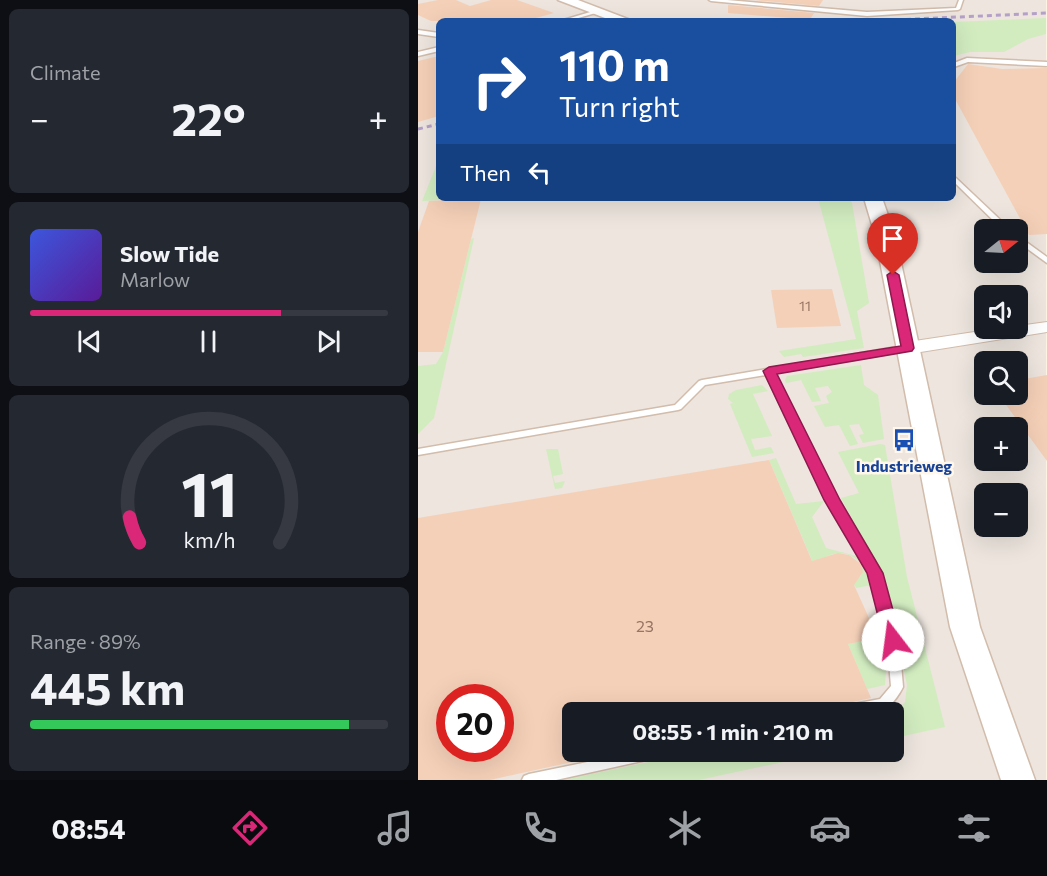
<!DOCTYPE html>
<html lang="en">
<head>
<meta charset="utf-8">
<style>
  :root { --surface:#171b24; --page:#242831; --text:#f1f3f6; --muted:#9ea1a6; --line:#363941; --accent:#db2777 }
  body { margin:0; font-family:Commissioner,sans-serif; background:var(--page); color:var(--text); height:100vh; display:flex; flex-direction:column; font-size:22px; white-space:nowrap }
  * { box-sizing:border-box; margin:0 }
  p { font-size:20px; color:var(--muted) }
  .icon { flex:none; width:33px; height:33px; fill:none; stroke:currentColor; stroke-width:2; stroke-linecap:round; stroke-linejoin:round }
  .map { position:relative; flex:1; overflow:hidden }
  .drawer { display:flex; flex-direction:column; gap:9px; padding:9px; background:#0d0f14; width:418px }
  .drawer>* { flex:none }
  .top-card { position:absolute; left:18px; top:18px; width:520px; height:183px; border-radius:9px; box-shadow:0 6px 24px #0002; background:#1a4fa0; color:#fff; overflow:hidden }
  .needle { width:39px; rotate:72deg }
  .fabs { position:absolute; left:556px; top:219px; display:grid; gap:12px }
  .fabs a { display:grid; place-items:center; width:54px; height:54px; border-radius:9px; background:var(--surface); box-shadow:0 6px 24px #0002; font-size:30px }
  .speed { position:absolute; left:18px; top:684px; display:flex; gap:12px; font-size:30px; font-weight:700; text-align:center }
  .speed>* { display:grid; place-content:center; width:78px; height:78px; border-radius:50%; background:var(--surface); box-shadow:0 6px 24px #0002; line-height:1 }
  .speed .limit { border:9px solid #d22; background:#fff; color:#111 }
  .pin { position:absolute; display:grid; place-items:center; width:51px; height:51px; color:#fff; margin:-62px -26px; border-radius:50% 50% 50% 0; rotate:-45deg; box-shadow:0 0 6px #0007 }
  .pin .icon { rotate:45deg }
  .me { position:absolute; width:66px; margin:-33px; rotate:345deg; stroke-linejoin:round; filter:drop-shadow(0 0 4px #0008) }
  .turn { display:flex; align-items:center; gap:21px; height:126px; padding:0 24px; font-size:27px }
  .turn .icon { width:78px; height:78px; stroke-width:2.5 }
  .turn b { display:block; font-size:42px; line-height:51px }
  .then { display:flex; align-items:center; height:57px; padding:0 24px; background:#0003; gap:12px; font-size:22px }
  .big { font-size:45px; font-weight:700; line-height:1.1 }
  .drawer .card { flex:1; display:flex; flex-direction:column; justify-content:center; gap:9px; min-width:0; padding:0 21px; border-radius:9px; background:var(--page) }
  .drawer .dial { align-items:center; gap:0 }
  .dial svg { height:156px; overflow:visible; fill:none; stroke:var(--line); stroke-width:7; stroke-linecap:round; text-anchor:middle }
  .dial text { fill:var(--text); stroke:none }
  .song { display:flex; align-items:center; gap:18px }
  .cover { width:72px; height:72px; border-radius:9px; background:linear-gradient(135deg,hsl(230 70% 55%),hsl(270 70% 35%)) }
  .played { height:6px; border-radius:3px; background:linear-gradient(90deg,var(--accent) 70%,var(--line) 70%) }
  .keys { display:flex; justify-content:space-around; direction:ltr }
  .heat { display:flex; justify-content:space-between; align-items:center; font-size:33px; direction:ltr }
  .charge { height:9px; border-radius:4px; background:linear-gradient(90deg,#34c759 89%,var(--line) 0) }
  .trip { position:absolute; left:144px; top:702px; width:342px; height:60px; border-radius:9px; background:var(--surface); box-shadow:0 6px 24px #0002; font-weight:700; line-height:60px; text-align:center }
  .menu { display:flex; height:96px; justify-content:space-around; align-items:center; background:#090b0e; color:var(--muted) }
  .menu .icon { width:42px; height:42px }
  .menu .selected { color:var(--accent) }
  .menu b { font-size:27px; color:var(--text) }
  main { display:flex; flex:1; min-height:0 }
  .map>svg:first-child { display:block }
  .industrial { fill:#ede5de; fill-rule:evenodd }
  .green { fill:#d2ecc0 }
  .building { fill:#f5d0b8; fill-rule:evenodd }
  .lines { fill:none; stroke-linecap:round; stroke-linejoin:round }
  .service-casing { stroke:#d2bcab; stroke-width:3 }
  .minor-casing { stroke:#d2bcab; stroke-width:2 }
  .tertiary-casing { stroke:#d2bcab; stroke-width:3 }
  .service { fill:#fff; fill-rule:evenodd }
  .minor { fill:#fff; fill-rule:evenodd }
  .tertiary { fill:#fff; fill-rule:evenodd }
  .rail { stroke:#b5a0c8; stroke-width:3; stroke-dasharray:5 4; stroke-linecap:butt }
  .route { fill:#db2777; stroke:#8e194d; stroke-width:1.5 }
  .labels { text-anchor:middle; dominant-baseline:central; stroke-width:5; stroke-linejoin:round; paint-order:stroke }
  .number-label { font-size:14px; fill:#977563 }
  .transit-label { font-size:16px; font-weight:bold; fill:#164399; stroke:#fff7ea }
  .near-number-label { font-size:16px; fill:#977563 }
</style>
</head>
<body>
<main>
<section class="drawer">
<div class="card"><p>Climate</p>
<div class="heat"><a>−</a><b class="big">22°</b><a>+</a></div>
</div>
<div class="card">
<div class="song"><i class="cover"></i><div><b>Slow Tide</b><p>Marlow</p></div></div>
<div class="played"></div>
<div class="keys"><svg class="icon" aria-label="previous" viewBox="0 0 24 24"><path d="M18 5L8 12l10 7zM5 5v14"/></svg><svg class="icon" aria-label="pause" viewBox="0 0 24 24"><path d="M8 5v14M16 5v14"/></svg><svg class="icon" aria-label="next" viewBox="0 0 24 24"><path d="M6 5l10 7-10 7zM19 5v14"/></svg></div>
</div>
<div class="card dial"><svg viewBox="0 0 100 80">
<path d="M14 69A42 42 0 1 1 86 69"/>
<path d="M14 69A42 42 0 0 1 9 56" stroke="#db2777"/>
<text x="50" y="56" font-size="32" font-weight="700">11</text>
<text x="50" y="72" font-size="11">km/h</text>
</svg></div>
<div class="card"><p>Range · 89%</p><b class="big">445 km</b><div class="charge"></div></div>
</section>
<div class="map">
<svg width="629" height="780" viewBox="0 0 629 780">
  <rect width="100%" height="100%" fill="#fef3e2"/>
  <path class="industrial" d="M 0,0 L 628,0 L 628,780 L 0,780 ZM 21,21 L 536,21 L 536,198 L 21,198 ZM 567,230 L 600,230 L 600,262 L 567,262 ZM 567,296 L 600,296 L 600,328 L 567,328 ZM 567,362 L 600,362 L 600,394 L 567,394 ZM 567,428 L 600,428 L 600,460 L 567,460 ZM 567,494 L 600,494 L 600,526 L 567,526 ZM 32,698 L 82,698 L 82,748 L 32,748 ZM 154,712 L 476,712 L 476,752 L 154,752 Z"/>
  <g class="green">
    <path d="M 628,18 L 628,34 L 610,39 L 586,52 L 552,52 L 536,56 L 536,22 Z"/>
    <path d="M 21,159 L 21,198 L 67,198 L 4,201 Z"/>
    <path d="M 400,198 L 432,198 L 434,203 L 451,303 L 439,311 L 446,348 L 385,357 L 383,354 L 366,357 L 361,351 L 438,339 Z"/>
    <path d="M 56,238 L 16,418 L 0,434 L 0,366 L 18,364 L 25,352 L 53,239 Z"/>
    <path d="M 443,365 L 446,385 L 460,395 L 466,439 L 445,443 L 441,435 L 446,434 L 441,424 L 431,425 L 440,444 L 432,446 L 421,425 L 407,427 L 396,406 L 411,403 L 408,396 L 414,392 L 410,386 L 397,388 L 403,401 L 394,402 L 383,380 L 368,383 L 367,380 L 369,376 Z"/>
    <path d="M 344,385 L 350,391 L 335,394 L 354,436 L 333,439 L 337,450 L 353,447 L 356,453 L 334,457 L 312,404 L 315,403 L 310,399 L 311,394 L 318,390 Z"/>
    <path d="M 462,444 L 467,445 L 489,577 L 527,727 L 476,738 L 476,714 L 487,702 L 489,685 L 476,620 L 463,573 L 423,498 L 441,493 L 420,452 Z"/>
    <path d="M 128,449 L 140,449 L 145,474 L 135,476 L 137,483 L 147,481 L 144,488 L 137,489 Z"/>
    <path d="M 358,458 L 378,504 L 406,501 L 394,517 L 408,548 L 442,557 L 454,585 L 438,588 L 435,583 L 443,576 L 443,564 C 433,552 419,550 406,558 L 408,593 L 351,460 Z"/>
    <path d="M 466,636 L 469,652 L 467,685 L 449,689 L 430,644 Z"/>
    <path d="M 278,752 L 412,752 L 281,780 L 145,780 Z"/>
  </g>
  <g class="building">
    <path d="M 20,0 L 38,0 L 52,6 L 73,0 L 99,0 L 136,13 L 107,21 L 13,21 L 0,15 L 0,4 Z"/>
    <path d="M 335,0 L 405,0 L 401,6 Z"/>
    <path d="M 310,5 L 396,13 L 393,18 L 384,19 L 310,13 Z"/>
    <path d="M 21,56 L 21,116 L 0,122 L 0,61 Z"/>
    <path d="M 550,64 L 584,69 L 629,68 L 629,234 L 611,235 L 536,97 L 536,82 Z"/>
    <path d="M 63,199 L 25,352 L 0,352 L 0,232 L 11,201 Z"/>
    <path d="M 414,289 L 423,326 L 359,328 L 353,290 Z"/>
    <path d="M 629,375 L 629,461 L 580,394 L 600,394 L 600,380 Z"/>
    <path d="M 351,460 L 394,561 L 420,553 L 431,555 L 443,564 L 445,572 L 436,585 L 460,638 L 430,644 L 453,698 L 389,712 L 154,712 L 154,762 L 72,780 L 0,780 L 0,518 ZM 32,698 L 82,698 L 82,748 L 32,748 Z"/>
  </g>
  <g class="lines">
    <g class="service-casing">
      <g id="service">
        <path d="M 291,0 L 309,0 L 449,12 L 538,8 L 541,0 L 545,0 L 542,9 L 540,10 L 449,16 L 293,1 Z"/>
        <path d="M 179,10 L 181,10 L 181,12 L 150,21 L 142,21 Z"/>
        <path d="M 0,30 L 21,33 L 21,37 L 0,34 Z"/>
        <path d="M 21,47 L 21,51 L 0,56 L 0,52 Z"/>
        <path d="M 549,58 L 629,62 L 629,66 L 550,62 L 536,67 L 536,63 Z"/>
        <path d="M 536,177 L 538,178 L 593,230 L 585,230 L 536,182 Z"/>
        <path d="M 600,236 L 629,257 L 629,263 L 600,242 Z"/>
        <path d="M 490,345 L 493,346 L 494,348 L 493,350 L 357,373 L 419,500 L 462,573 L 481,640 L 485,687 C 482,693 476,702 471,706 C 461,713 425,713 414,712 L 416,708 L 420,707 L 462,699 L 473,686 L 469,640 L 452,573 L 409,500 L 348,375 L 287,385 L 263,409 L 260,410 L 0,455 L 0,449 L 257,405 L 281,381 L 284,380 Z"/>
        <path d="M 218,752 L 248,752 L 247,756 L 242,757 L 138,780 L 104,780 L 106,776 L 111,774 Z"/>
      </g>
    </g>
    <g class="minor-casing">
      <path id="minor" d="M 629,322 L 629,332 L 490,354 L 481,348 L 490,342 L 583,328 L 600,328 L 600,326 Z"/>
    </g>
    <g class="tertiary-casing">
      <g id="tertiary">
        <path d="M 140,0 L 160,0 L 215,21 L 195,21 Z"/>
        <path d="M 446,198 L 464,198 L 477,235 L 562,627 L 617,780 L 583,780 L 532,627 L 457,235 Z"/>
      </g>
    </g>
    <use href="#service" class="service"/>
    <use href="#minor" class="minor"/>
    <use href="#tertiary" class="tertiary"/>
    <g class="rail">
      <path d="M 452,21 L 629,13"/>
      <path d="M 0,129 L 21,124"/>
    </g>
  </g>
  <path class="route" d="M 475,271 L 481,275 L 496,348 L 494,351 L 359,374 L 422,500 L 465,573 L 483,640 L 481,644 L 468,644 L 466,640 L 449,573 L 406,500 L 345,371 L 351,367 L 483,346 L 469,275 Z"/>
  <defs>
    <g id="bus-bare" transform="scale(1.8)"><path d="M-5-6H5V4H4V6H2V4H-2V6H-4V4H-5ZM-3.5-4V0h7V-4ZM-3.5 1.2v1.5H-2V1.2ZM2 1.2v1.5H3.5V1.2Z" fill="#1a4fb4" stroke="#fff7ea" stroke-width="2.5" paint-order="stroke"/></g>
  </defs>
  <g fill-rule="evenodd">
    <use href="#bus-bare" x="486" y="440"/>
  </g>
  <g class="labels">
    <g class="number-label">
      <text x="387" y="305">11</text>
    </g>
    <g class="transit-label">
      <text x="486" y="465">Industrieweg</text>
    </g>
    <g class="near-number-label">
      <text x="227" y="625">23</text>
    </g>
  </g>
</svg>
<div class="fabs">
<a><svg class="needle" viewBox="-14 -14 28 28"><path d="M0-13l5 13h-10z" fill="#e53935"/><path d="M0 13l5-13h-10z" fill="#9ea1a6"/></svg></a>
<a><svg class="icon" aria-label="sound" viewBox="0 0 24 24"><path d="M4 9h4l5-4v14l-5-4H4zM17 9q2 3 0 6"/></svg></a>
<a><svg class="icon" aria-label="search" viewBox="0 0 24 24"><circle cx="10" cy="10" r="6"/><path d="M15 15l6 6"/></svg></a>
<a>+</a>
<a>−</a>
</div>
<div class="speed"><div class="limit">20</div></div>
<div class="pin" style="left:475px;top:275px;background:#d93025"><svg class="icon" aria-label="arrive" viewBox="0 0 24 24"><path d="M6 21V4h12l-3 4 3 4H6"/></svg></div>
<svg class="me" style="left:475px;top:640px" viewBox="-20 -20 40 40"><circle r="19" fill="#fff"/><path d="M0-13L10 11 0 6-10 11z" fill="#db2777"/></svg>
<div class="trip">08:55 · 1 min · 210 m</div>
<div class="top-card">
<div class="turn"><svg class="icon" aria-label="right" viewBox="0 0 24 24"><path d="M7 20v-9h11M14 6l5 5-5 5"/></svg><div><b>110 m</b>Turn right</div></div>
<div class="then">Then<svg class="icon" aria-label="left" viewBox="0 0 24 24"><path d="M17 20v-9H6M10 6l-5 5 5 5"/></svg></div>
</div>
</div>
</main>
<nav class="menu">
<b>08:54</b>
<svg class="icon selected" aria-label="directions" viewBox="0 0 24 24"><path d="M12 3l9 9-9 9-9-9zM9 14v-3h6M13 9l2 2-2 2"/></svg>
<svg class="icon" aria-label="music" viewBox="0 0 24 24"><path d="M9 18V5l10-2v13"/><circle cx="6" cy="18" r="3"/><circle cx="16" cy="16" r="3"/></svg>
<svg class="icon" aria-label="phone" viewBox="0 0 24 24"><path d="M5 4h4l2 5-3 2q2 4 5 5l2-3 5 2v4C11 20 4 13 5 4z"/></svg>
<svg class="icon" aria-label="climate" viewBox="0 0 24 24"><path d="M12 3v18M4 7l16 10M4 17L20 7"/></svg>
<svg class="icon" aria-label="car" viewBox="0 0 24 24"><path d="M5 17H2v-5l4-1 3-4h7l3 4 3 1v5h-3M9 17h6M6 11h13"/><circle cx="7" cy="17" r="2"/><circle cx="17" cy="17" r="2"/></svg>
<svg class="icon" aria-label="filters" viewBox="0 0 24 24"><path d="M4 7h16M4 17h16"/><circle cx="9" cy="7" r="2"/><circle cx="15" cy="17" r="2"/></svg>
</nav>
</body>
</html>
